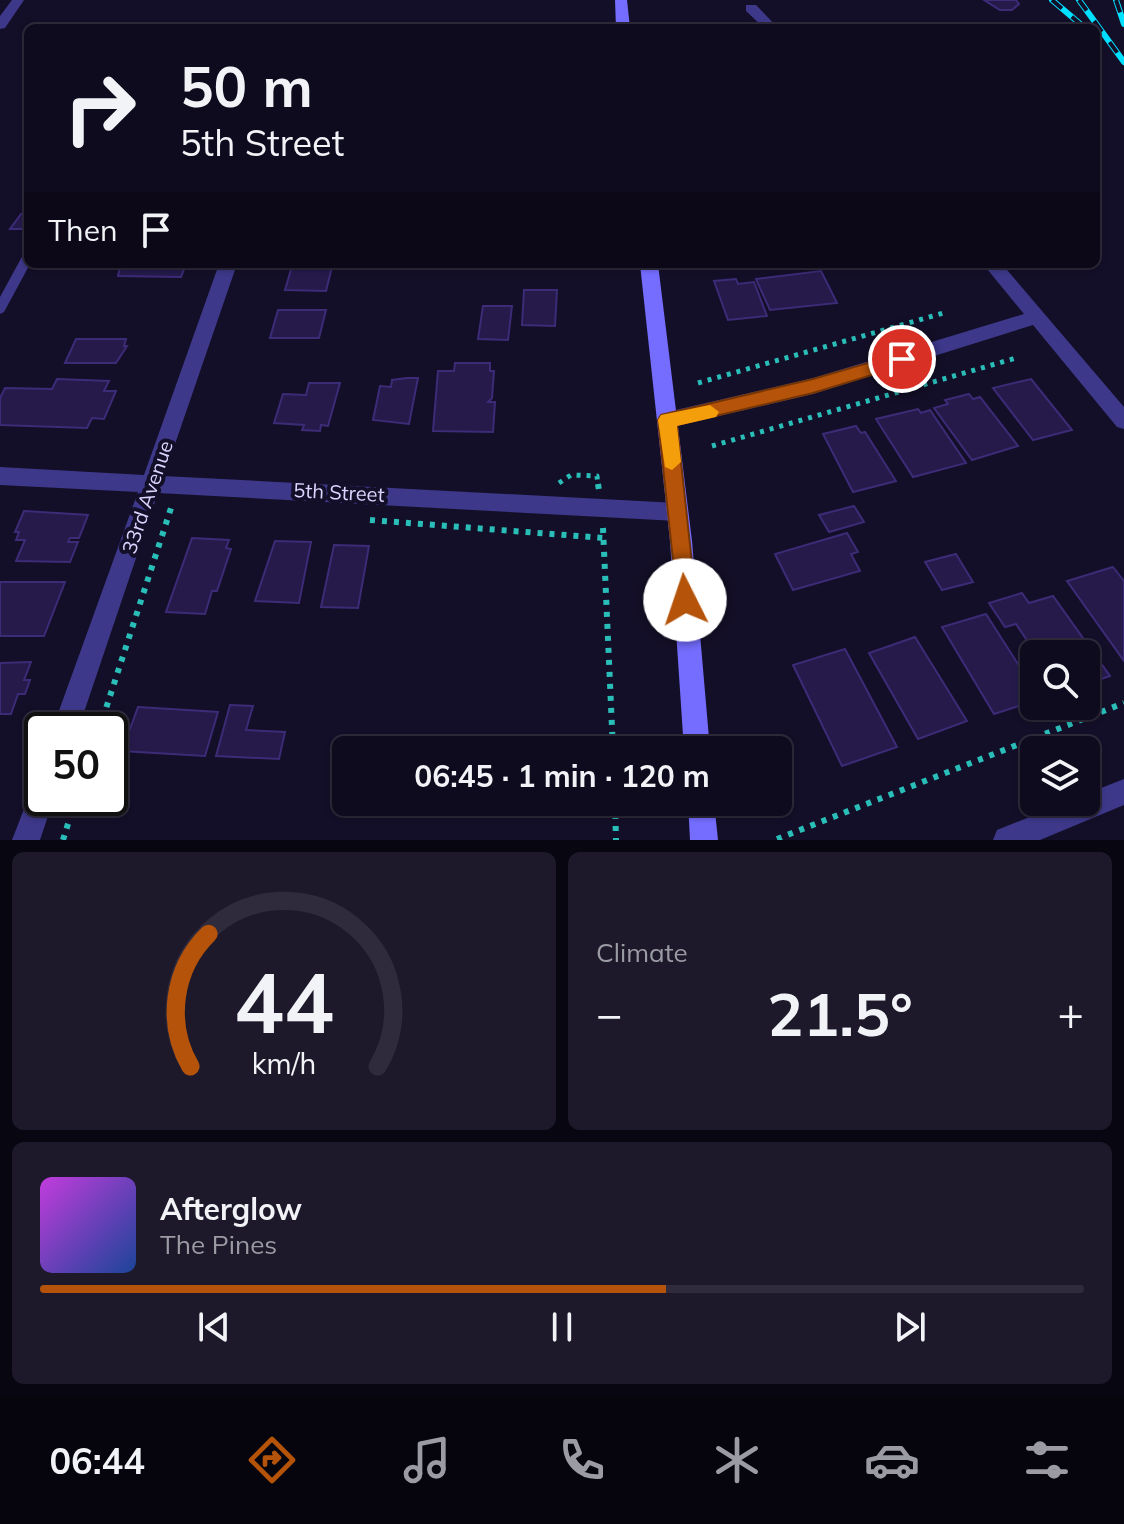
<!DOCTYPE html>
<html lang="en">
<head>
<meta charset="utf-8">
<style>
  :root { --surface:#0f0b1e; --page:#1d192b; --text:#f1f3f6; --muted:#9b9ba4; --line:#2f2b3c; --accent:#b45309 }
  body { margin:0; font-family:Mulish,sans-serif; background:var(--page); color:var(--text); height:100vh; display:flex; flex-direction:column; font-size:30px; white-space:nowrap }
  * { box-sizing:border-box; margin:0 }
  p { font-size:26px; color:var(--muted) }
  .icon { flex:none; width:44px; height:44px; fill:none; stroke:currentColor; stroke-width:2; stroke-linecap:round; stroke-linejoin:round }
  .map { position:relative; height:840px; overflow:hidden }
  .details { display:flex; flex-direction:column; gap:12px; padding:12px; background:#080610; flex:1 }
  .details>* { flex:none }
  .top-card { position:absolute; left:24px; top:24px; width:1076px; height:244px; border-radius:12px; box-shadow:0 2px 6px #0004,0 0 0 2px var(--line); background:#0f0b1e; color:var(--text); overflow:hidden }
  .controls { position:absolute; left:1020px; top:640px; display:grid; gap:16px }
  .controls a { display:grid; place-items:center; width:80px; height:80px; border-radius:12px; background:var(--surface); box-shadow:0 2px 6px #0004,0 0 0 2px var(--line); font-size:40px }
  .speed { position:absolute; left:24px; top:712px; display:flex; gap:16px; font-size:40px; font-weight:700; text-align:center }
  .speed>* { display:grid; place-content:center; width:104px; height:104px; border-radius:50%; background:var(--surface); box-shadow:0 2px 6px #0004,0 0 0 2px var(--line); line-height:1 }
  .speed .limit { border:4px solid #111; border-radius:12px; background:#fff; color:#111 }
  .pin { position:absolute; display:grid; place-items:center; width:68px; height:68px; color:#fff; margin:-34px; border:4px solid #fff; border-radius:50%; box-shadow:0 2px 8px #0007 }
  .me { position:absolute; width:88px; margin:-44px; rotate:356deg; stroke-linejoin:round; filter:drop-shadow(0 0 6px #0008) }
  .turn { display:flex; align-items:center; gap:28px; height:168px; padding:0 24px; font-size:36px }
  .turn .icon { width:104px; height:104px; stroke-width:2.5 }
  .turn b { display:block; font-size:56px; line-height:68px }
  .then { display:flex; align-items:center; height:76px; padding:0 24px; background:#0003; gap:16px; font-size:30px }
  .big { font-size:60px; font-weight:700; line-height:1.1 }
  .details .card { flex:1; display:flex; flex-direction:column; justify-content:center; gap:12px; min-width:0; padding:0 28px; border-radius:12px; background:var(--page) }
  .details .dial { align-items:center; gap:0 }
  .dial svg { height:208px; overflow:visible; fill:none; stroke:var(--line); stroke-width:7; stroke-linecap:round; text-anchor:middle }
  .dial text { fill:var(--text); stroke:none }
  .song { display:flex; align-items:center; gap:24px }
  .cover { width:96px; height:96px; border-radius:12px; background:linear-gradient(135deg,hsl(290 70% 55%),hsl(220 70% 35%)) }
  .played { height:8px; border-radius:4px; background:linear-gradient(90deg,var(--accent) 60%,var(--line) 60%) }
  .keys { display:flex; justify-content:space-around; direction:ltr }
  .heat { display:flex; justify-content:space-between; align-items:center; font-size:44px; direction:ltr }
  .details .tiles { flex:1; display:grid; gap:12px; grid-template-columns:1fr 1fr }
  .card:last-child { grid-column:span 2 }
  .trip { position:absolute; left:332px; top:736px; width:460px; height:80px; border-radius:12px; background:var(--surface); box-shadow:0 2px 6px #0004,0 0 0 2px var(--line); font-weight:700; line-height:80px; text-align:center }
  .dock { display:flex; height:128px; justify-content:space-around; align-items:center; background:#06040c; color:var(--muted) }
  .dock .icon { width:56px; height:56px }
  .dock .selected { color:var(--accent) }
  .dock b { font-size:36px; color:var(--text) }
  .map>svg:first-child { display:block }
  .building { fill:#251a4a; stroke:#3c2b77; stroke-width:2 }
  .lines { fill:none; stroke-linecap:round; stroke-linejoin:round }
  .path-far1 { stroke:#2abeb9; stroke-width:5; stroke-dasharray:4 6; stroke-linecap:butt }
  .path { stroke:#2abeb9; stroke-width:6; stroke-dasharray:5 7; stroke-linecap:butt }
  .lane { fill:#3d3889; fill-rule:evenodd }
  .street { fill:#3d3889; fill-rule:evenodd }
  .secondary { fill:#746dff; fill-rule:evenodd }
  .rail-casing { stroke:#02e0ff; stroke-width:6 }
  .rail { stroke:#140f28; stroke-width:4; stroke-dasharray:13; stroke-linecap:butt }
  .route { fill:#b45309; stroke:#753606; stroke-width:2 }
  .slow { fill:#f59e0b }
  .labels { text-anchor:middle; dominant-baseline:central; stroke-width:8; stroke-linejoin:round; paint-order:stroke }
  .street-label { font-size:20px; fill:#dbd6ff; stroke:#140f28 }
</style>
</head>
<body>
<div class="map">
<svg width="1124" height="840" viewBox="0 0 1124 840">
  <rect width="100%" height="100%" fill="#140f28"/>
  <g class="building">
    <path d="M 984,0 L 1016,0 L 1019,4 L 1012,10 L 1000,10 Z"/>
    <path d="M 21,214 L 28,214 L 28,229 L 10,229 Z"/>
    <path d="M 186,264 L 181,277 L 118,276 L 121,264 Z"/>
    <path d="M 292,266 L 332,267 L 326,291 L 285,290 Z"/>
    <path d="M 821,271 L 837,303 L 770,310 L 756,279 Z"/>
    <path d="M 736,279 L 738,284 L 754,282 L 767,316 L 728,320 L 714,281 Z"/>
    <path d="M 524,290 L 557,290 L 555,326 L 522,325 Z"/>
    <path d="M 483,306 L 512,306 L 508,340 L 478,339 Z"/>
    <path d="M 278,310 L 326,310 L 319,338 L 270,338 Z"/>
    <path d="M 76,339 L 126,339 L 124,346 L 127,346 L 116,363 L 65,363 Z"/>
    <path d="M 455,363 L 490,363 L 490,371 L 494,371 L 492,398 L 488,402 L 495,402 L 493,432 L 433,431 L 438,371 L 454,371 Z"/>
    <path d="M 407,378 L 418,378 L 409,424 L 373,420 L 380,386 L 391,387 L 392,380 Z"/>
    <path d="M 57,379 L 109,381 L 104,391 L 116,391 L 104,419 L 92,418 L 87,428 L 0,425 L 0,398 L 5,388 L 52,389 Z"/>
    <path d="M 1031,379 L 1072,430 L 1033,440 L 993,388 Z"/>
    <path d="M 309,383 L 340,383 L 328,426 L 321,425 L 320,431 L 302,430 L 304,425 L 274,423 L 283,394 L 306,395 Z"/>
    <path d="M 969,394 L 973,399 L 980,397 L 1018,446 L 972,460 L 934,408 L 948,404 L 945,400 Z"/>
    <path d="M 918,409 L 921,413 L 930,410 L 966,463 L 913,477 L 876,419 Z"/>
    <path d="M 856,426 L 861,433 L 865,432 L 896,481 L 853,492 L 823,434 Z"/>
    <path d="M 854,506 L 864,522 L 829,532 L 819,515 Z"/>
    <path d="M 24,511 L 88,515 L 79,538 L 70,538 L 68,542 L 78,542 L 70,562 L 16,561 L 25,540 L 16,540 L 19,532 L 15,532 Z"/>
    <path d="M 847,533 L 858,552 L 851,554 L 860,571 L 793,590 L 775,554 Z"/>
    <path d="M 192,538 L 229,540 L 226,548 L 231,549 L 217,591 L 212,591 L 205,614 L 166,612 Z"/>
    <path d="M 275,541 L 311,542 L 299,603 L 255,601 Z"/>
    <path d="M 334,545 L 369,546 L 358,608 L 321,607 Z"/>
    <path d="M 956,554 L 973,582 L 942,590 L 925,562 Z"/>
    <path d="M 1113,567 L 1124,581 L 1124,661 L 1067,581 Z"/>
    <path d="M 0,582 L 65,582 L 44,636 L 0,636 Z"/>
    <path d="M 1022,593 L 1029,603 L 1053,596 L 1110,676 L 1086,684 L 1086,654 L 1036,654 L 1016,624 L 1005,627 L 989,603 Z"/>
    <path d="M 986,614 L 1034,689 L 1034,701 L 994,714 L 942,627 Z"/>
    <path d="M 915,637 L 967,721 L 918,739 L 869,653 Z"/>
    <path d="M 845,649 L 897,747 L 842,766 L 793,665 Z"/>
    <path d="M 31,662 L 24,680 L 30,680 L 25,694 L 18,694 L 11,714 L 0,714 L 0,663 Z"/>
    <path d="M 230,705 L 253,706 L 246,730 L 285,732 L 279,759 L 216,756 Z"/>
    <path d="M 138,707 L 218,712 L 205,756 L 122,751 Z"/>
  </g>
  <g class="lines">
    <g class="path-far1">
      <path d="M 698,383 L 947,312"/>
      <path d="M 712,446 L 1016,358"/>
      <path d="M 559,483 L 571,475 L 597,476 L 598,486"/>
    </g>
    <g class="path">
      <path d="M 598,484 L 599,490"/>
      <path d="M 370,520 L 604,538"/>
      <path d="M 603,528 L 613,750"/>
      <path d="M 99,730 L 172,505"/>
      <path d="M 30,774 L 42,741"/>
      <path d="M 615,802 L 616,840"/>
      <path d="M 777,839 L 1124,703"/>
      <path d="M 63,840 L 76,798"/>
    </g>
    <path class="lane" d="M 28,252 L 28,264 L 30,264 L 4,312 L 0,314 L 0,297 L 24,253 Z"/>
    <g class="street">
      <path d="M 12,0 L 24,0 L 5,28 L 0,29 L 0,16 Z"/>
      <path d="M 746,5 L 756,5 L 778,28 L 764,28 L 746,11 Z"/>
      <path d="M 219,264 L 237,264 L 164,476 L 677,503 L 685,505 L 688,512 L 685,519 L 677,521 L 158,493 L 78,730 L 52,730 L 138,492 L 0,485 L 0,467 L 144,475 Z"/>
      <path d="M 983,264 L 1002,264 L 1124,407 L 1124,429 L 1117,427 L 1033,325 L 813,394 L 667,428 L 660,426 L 657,420 L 660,414 L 667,412 L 813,378 L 1024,314 Z"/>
      <path d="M 1124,779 L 1124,805 L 1040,840 L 993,840 L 997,830 L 1067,802 L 1086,802 L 1086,794 Z"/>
      <path d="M 42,782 L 42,798 L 54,798 L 40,840 L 12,840 L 33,786 Z"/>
    </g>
    <g class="secondary">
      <path d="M 615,0 L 627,0 L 630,28 L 616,28 Z"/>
      <path d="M 640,264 L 658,264 L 692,541 L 710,750 L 684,750 L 670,541 Z"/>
      <path d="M 688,802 L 714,802 L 718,840 L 690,840 Z"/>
    </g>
    <g class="rail-casing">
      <g id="rail">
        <path d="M 1052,0 L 1085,28"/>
        <path d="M 1079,0 L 1124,62"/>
        <path d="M 1116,0 L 1124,24"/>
      </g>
    </g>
    <use href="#rail" class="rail"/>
  </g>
  <path class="route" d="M 902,353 L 911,359 L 908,364 L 813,393 L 677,425 L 696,600 L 693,607 L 685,610 L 678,607 L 658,420 L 661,415 L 813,379 Z"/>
  <path class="slow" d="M 710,405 L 719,412 L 716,417 L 677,426 L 681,462 L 672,470 L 665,467 L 658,420 L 661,415 Z"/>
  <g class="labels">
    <g class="street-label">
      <text transform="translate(339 492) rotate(3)">5th Street</text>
      <text transform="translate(147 497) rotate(-71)">33rd Avenue</text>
    </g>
  </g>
</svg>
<div class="controls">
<a><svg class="icon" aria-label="search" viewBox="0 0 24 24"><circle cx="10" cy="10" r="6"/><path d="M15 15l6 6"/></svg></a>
<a><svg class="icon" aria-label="layers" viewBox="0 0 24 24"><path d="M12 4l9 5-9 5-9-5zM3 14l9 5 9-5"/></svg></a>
</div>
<div class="speed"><div class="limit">50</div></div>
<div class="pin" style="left:902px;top:359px;background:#d93025"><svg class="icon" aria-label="arrive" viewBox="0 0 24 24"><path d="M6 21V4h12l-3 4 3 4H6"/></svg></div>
<svg class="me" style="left:685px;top:600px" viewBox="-20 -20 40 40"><circle r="19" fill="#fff"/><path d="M0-13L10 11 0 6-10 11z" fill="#b45309"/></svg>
<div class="trip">06:45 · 1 min · 120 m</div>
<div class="top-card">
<div class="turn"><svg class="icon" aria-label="right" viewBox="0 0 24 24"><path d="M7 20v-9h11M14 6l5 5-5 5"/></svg><div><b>50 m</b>5th Street</div></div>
<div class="then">Then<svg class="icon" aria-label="arrive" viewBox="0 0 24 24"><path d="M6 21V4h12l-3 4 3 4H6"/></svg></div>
</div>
</div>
<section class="details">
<div class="tiles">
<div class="card dial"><svg viewBox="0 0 100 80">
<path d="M14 69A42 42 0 1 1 86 69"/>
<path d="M14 69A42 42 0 0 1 21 18" stroke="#b45309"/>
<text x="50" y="56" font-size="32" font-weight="700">44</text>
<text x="50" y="72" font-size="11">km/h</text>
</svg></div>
<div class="card"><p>Climate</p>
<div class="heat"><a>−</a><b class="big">21.5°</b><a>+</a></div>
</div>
<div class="card">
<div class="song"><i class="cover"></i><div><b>Afterglow</b><p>The Pines</p></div></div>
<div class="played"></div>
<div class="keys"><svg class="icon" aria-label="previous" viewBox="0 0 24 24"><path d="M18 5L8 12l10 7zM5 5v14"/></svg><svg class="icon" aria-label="pause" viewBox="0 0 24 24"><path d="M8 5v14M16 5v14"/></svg><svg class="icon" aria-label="next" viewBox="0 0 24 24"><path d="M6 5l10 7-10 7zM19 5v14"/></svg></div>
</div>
</div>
</section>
<nav class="dock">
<b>06:44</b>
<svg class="icon selected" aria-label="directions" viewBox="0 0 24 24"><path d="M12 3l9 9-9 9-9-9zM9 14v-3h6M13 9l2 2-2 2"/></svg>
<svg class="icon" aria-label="music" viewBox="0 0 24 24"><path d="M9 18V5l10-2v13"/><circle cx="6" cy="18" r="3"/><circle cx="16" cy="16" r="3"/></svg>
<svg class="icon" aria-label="phone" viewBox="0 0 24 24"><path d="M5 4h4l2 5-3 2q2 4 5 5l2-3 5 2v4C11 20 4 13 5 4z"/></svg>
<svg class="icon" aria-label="climate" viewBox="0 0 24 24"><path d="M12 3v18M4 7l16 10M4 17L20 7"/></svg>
<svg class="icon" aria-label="car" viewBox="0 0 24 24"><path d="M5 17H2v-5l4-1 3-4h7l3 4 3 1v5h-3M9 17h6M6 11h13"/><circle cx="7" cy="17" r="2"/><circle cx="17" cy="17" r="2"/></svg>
<svg class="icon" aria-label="filters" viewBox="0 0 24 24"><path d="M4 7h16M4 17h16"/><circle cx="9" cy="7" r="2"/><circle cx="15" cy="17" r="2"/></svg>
</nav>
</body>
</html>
